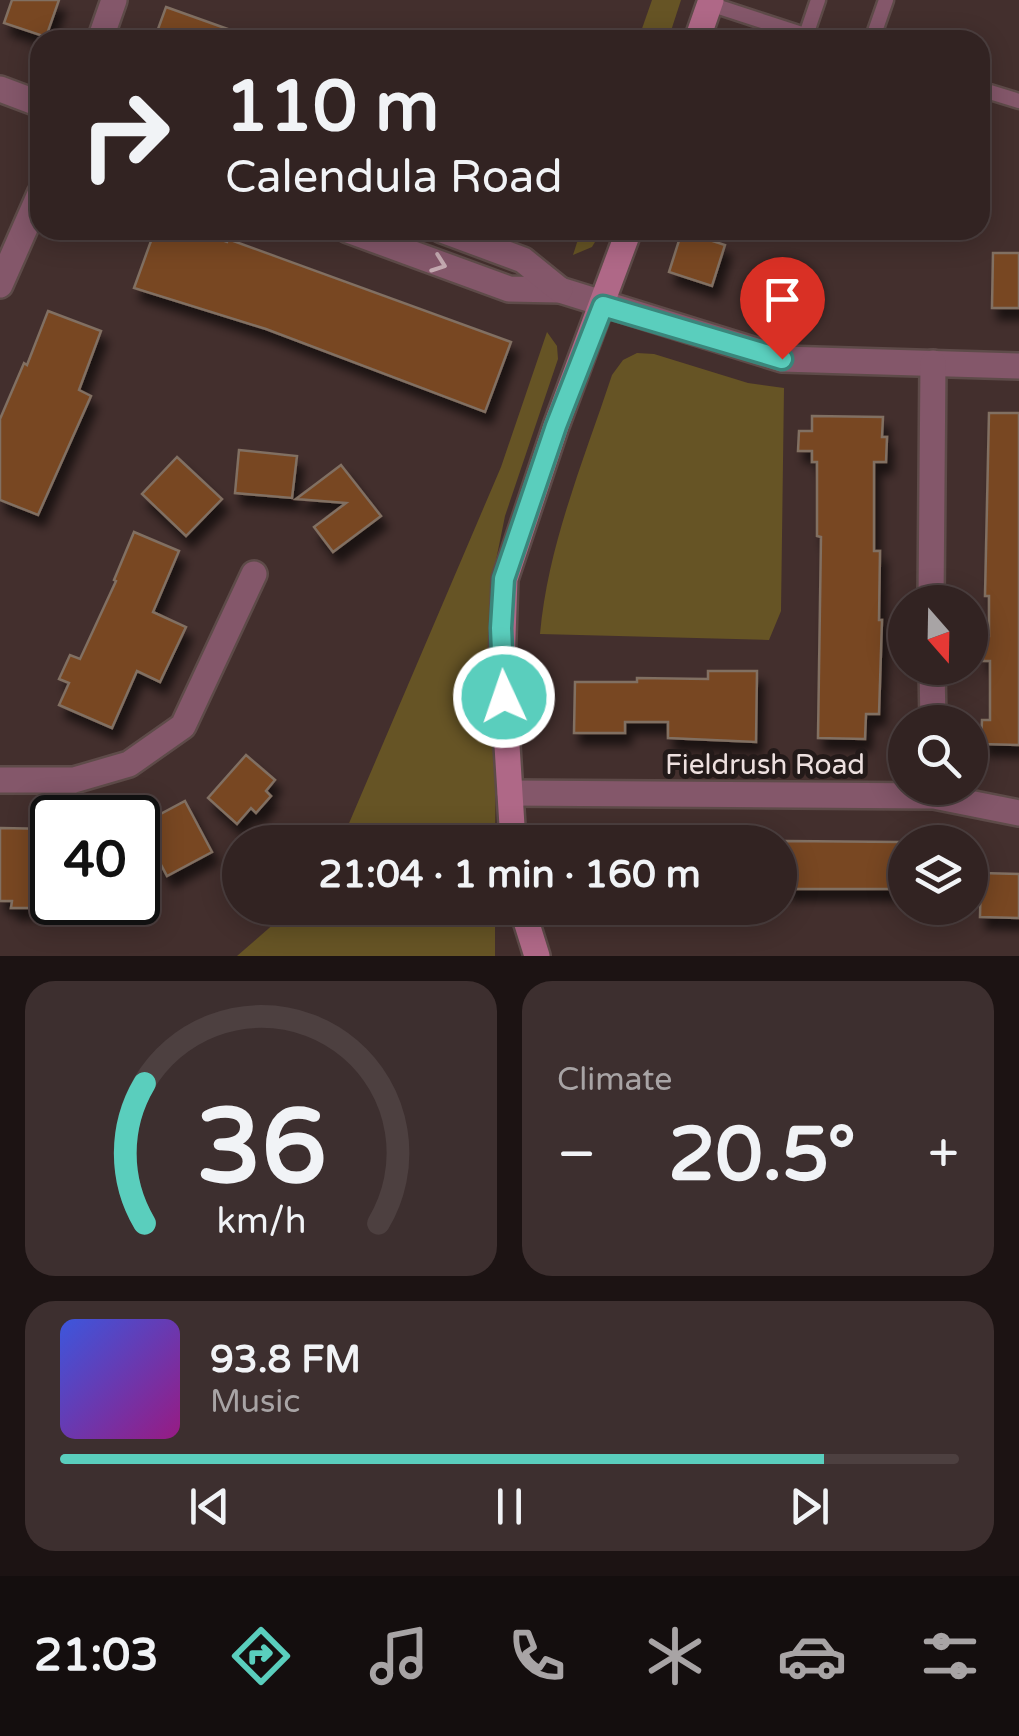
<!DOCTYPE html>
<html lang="en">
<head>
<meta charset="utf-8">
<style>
  :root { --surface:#322322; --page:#3d2f2f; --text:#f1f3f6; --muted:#a8a4a5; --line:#4d4040; --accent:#5acebd }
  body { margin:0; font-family:"Varela Round",sans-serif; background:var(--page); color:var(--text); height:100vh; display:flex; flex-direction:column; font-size:38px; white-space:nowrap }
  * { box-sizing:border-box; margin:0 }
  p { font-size:32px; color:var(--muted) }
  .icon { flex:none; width:55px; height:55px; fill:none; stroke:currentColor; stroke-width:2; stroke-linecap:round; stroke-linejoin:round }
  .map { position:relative; height:956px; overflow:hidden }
  .sheet { display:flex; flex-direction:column; gap:25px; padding:25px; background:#1c1313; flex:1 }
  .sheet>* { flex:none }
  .banner { position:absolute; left:30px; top:30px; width:960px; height:210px; border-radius:30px; box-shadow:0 5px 25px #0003,0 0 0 2px var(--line); background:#322322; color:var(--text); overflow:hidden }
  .needle { width:65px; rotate:160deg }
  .tools { position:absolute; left:888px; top:585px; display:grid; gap:20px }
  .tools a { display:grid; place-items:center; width:100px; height:100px; border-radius:50%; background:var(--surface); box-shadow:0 5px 25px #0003,0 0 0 2px var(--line); font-size:50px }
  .speed { position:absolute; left:30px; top:795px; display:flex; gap:20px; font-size:50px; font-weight:700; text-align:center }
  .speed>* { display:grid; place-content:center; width:130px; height:130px; border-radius:50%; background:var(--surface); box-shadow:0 5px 25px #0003,0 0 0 2px var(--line); line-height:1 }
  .speed .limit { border:5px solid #111; border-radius:15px; background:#fff; color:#111 }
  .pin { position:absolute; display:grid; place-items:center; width:85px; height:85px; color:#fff; margin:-102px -42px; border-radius:50% 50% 50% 0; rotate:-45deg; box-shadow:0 0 10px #0007 }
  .pin .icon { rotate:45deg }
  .me { position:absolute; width:110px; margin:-55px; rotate:357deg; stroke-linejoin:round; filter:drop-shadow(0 0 8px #0008) }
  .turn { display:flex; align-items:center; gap:35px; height:210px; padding:0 30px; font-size:45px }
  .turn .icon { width:130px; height:130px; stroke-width:2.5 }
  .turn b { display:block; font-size:70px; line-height:85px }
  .big { font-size:75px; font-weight:700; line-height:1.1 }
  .sheet .card { flex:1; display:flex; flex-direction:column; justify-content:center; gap:15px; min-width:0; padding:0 35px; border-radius:30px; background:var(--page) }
  .sheet .dial { align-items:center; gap:0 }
  .dial svg { height:260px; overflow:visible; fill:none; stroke:var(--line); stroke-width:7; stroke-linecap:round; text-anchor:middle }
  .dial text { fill:var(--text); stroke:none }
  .song { display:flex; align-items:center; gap:30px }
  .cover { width:120px; height:120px; border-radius:15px; background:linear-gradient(135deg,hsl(230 70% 55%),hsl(310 70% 35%)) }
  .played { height:10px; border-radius:5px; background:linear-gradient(90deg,var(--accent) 85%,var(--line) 85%) }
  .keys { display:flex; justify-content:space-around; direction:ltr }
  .heat { display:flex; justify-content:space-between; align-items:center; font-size:55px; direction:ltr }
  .sheet .tiles { flex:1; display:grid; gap:25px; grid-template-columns:1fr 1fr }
  .card:last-child { grid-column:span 2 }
  .trip { position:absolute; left:222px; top:825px; width:575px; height:100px; border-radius:50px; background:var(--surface); box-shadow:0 5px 25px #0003,0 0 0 2px var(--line); font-weight:700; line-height:100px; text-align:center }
  .tabs { display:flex; height:160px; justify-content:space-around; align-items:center; background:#140e0e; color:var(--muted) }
  .tabs .icon { width:70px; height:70px }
  .tabs .on { color:var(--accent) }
  .tabs b { font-size:45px; color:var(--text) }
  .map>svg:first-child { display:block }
  .green { fill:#665425 }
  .building { fill:#784722; stroke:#816f62; stroke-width:2.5; filter:url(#shadow) }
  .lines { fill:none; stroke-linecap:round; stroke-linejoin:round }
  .lane-casing { stroke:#5e4b49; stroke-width:19 }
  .street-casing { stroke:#5e4b49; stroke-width:30 }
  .secondary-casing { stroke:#5e4b49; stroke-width:30 }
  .lane { stroke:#84576a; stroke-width:14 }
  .street { stroke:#84576a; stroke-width:25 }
  .secondary { stroke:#af6887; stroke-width:25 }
  .oneway { stroke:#c3a9b0 }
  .route-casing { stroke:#3a867b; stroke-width:25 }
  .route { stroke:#5acebd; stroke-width:18 }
  .labels { text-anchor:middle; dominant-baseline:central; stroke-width:10; stroke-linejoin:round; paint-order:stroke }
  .street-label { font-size:28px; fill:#ede0df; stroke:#231a19 }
</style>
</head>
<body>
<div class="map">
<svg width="1019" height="956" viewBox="0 0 1019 956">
  <defs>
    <filter id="shadow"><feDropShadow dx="6" dy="11" stdDeviation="5" flood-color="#0009"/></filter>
  </defs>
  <rect width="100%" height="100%" fill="#432f2d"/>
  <g class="green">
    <path d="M 652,0 L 681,0 L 668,40 L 638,40 Z"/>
    <path d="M 581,230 L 602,230 L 592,247 L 573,255 Z"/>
    <path d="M 547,332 L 557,346 L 558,359 L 505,516 L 493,575 L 489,689 L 496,767 L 495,842 L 341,842 L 501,467 Z"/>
    <path d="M 637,353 L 654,354 L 748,383 L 784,388 L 781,611 L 769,640 L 540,634 C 548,544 584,460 612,375 L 623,360 Z"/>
    <path d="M 292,908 L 495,908 L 495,956 L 237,956 Z"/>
  </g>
  <g class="building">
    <path d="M 12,0 L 59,0 L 46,37 L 4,23 Z"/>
    <path d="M 166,7 L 250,37 L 250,40 L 154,40 Z"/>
    <path d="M 155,230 L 194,230 L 227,242 L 228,239 L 511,342 L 485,412 L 266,329 L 134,288 Z"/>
    <path d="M 682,231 L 725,245 L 712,286 L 669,272 Z"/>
    <path d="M 993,253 L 1019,253 L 1019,308 L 992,308 Z"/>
    <path d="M 48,311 L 101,331 L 79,390 L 91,396 L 38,515 L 0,500 L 0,419 L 24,363 L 27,365 Z"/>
    <path d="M 989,413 L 1019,413 L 1019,745 L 981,744 L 982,720 L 990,720 L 990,661 L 983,661 L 983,636 L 989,636 L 989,596 L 985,596 Z"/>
    <path d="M 812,416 L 883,417 L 882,437 L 887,437 L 886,462 L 874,462 L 874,551 L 880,551 L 879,620 L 882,620 L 879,714 L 866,714 L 865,739 L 818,738 L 821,537 L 817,536 L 817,462 L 812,462 L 812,451 L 798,451 L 799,431 L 812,431 Z"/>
    <path d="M 239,450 L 297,456 L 292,498 L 235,493 Z"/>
    <path d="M 177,457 L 222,499 L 186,536 L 142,494 Z"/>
    <path d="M 341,465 L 381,516 L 333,552 L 314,527 L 346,503 L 296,499 Z"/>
    <path d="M 134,532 L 179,551 L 153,612 L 186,627 L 160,682 L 137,671 L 112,728 L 59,705 L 69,683 L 59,679 L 70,655 L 80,659 L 116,581 L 114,580 Z"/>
    <path d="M 708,671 L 757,671 L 756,742 L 668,738 L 668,722 L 625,722 L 625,733 L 574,733 L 575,682 L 637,682 L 637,678 L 708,679 Z"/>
    <path d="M 246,755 L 275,780 L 266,791 L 271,796 L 256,813 L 251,808 L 237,824 L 208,798 Z"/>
    <path d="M 185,801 L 212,852 L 167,876 L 140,825 Z"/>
    <path d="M 0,828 L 52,829 L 52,900 L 44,900 L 44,908 L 11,908 L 12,901 L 0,901 Z"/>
    <path d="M 786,841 L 900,842 L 899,889 L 785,889 Z"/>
    <path d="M 981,873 L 1019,874 L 1019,918 L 980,917 Z"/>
  </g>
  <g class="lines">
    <g class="lane-casing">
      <g id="lane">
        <path d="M 710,4 L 820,40"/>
        <path d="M 806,35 L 818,0"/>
        <path d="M 872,40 L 886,0"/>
        <path d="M 980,89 L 1019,101"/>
      </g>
    </g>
    <g class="street-casing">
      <g id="street">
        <path d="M 100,40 L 114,0"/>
        <path d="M 0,89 L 40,104"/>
        <path d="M 348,230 L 509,289 L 560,290 L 782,359 L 1019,366"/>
        <path d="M 442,230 L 523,260 L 560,290"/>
        <path d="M 0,285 L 40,194"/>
        <path d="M 931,602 L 933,363"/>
        <path d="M 932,668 L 933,722"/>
        <path d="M 0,780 L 74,780 L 129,764 L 183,726 L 254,574"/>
        <path d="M 510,793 L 934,796 L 1019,813"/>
      </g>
    </g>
    <g class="secondary-casing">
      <g id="secondary">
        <path d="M 697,40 L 711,0"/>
        <path d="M 513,842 L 502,665 L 505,579 L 556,426 L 629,230"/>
        <path d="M 522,908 L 537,956"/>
      </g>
    </g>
    <use href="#lane" class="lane"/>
    <use href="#street" class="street"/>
    <use href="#secondary" class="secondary"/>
  </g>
  <defs><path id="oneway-chevron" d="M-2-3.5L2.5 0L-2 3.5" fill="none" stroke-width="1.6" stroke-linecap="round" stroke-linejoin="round" transform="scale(2.5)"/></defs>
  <use class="oneway" href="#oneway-chevron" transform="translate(439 264) rotate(20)"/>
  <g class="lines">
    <g class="route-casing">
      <path id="route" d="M 504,697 L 501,628 L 504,579 L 556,426 L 603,306 L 782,359"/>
    </g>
    <use href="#route" class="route"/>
  </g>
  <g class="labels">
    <g class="street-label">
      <text x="765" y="765">Fieldrush Road</text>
    </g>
  </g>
</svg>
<div class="tools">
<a><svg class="needle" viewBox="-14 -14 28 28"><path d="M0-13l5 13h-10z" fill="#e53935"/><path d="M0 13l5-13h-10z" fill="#a8a4a5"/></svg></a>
<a><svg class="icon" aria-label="search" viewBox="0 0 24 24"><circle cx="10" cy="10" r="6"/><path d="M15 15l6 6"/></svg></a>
<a><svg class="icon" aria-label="layers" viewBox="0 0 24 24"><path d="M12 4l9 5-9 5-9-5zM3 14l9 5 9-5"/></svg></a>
</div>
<div class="speed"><div class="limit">40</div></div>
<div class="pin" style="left:782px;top:359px;background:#d93025"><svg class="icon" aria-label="arrive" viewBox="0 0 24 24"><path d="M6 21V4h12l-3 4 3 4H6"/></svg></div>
<svg class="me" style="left:504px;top:697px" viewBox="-20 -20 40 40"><circle r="17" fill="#5acebd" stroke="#fff" stroke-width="3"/><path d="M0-11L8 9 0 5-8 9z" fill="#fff"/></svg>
<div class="trip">21:04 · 1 min · 160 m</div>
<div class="banner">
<div class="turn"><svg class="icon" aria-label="right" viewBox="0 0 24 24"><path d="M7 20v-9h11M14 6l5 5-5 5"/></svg><div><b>110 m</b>Calendula Road</div></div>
</div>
</div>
<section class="sheet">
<div class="tiles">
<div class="card dial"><svg viewBox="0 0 100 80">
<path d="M14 69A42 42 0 1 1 86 69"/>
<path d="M14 69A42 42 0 0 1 14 26" stroke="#5acebd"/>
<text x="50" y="56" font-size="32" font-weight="700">36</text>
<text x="50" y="72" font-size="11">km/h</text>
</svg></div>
<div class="card"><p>Climate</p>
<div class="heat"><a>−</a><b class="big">20.5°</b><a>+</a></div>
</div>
<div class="card">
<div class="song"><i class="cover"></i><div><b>93.8 FM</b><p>Music</p></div></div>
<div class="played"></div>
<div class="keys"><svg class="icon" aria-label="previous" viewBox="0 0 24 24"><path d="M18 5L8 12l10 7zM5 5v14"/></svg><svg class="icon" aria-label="pause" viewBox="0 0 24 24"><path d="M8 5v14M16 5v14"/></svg><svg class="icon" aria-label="next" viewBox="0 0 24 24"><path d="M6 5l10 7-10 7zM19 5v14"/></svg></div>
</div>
</div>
</section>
<nav class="tabs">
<b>21:03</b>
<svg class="icon on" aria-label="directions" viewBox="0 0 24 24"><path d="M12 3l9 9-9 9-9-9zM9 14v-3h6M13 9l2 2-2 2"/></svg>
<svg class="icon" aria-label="music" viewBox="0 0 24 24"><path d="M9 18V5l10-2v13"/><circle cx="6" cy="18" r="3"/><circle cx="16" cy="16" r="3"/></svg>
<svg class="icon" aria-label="phone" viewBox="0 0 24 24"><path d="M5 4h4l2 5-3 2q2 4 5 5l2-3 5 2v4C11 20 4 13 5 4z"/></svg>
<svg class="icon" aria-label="climate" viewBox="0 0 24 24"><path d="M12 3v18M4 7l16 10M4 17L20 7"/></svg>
<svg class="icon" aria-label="car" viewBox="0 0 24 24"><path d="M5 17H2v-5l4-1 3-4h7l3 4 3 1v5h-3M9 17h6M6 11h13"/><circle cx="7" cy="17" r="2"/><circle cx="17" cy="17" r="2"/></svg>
<svg class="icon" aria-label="filters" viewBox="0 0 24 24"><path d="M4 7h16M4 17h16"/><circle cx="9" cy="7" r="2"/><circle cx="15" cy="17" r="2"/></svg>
</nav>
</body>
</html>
